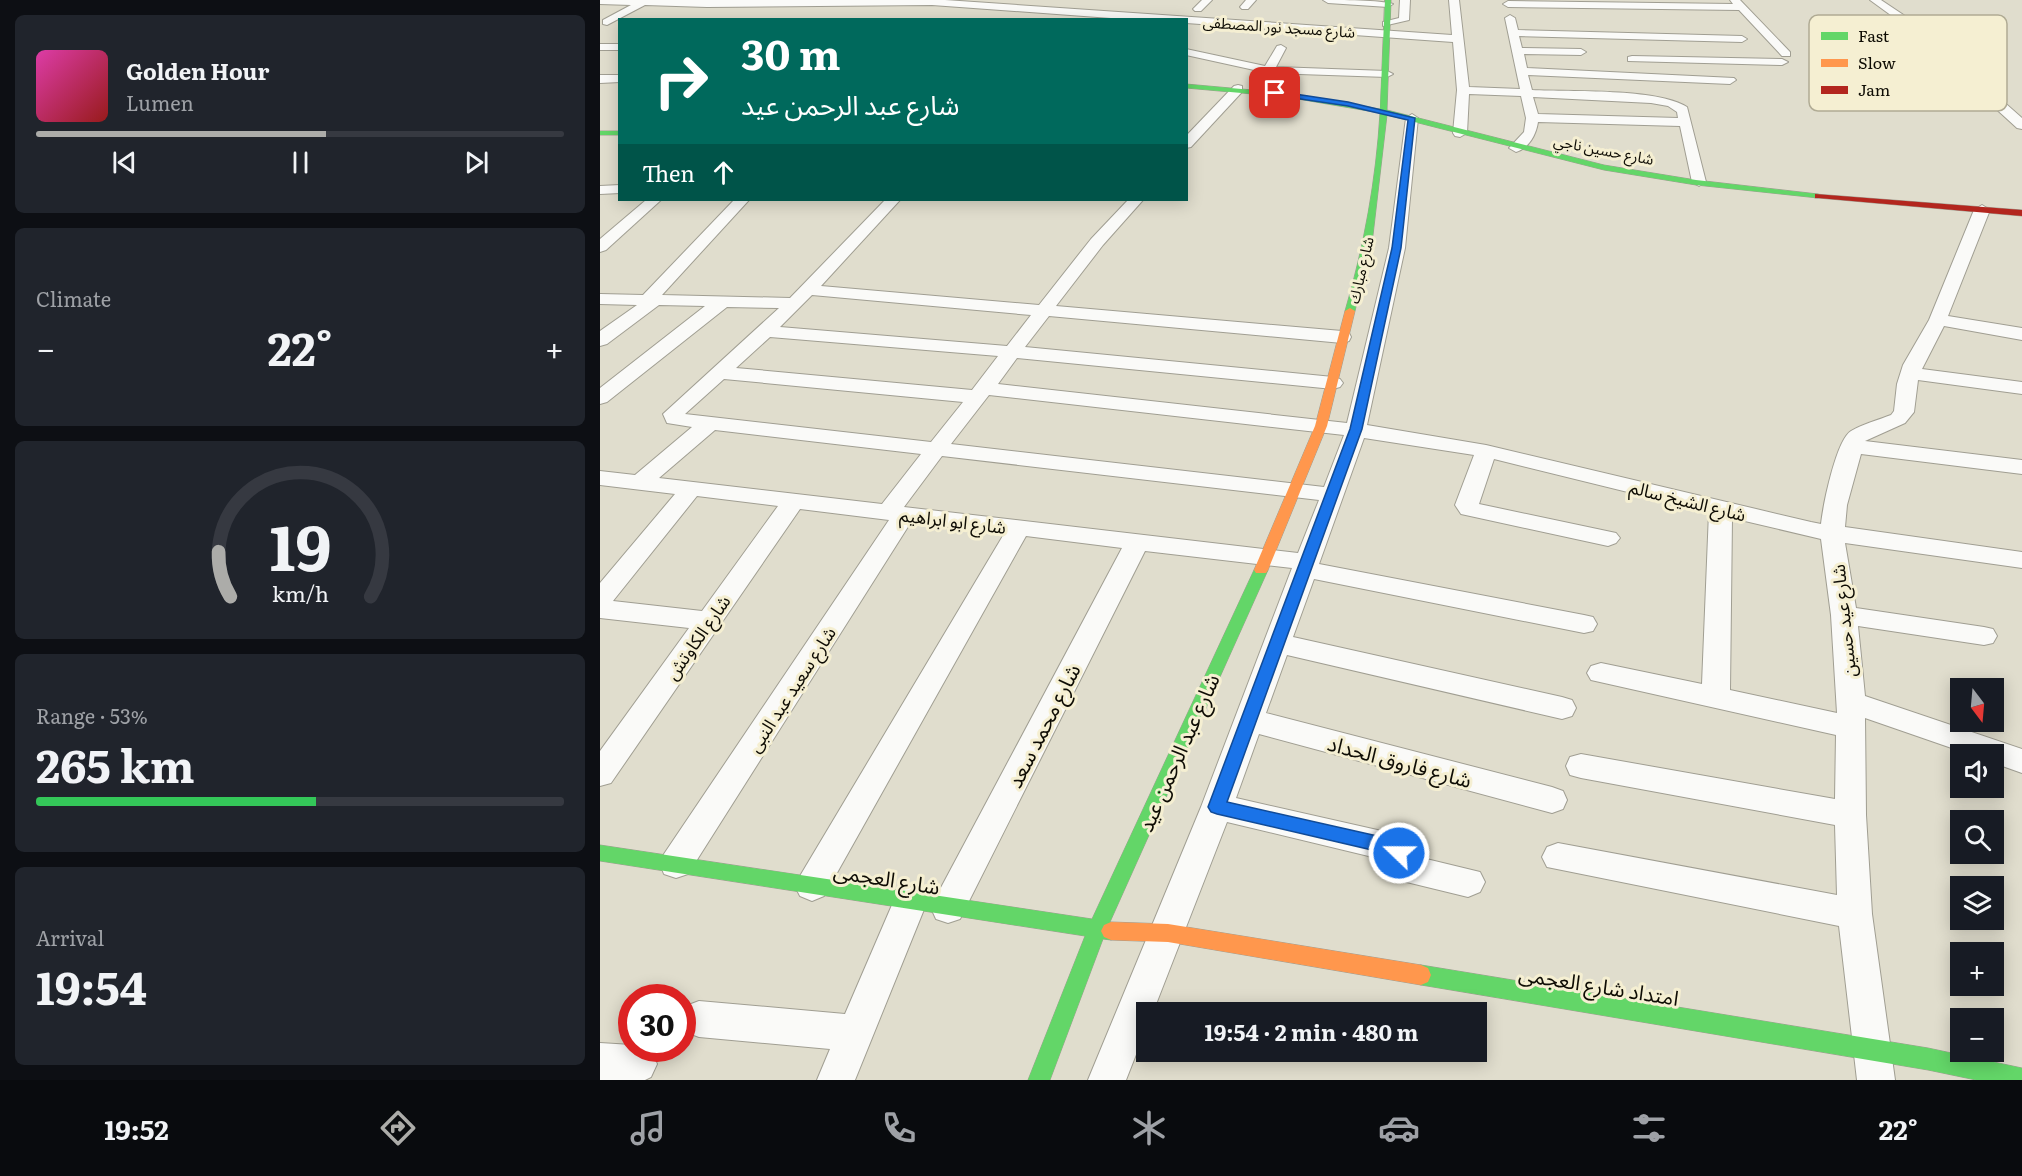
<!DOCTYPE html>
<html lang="en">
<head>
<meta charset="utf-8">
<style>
  :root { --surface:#171b24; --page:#20242c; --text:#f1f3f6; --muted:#9ea1a6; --line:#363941; --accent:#acaca9 }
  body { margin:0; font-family:Literata,"Noto Sans Arabic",serif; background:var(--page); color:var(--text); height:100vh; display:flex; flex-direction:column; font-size:22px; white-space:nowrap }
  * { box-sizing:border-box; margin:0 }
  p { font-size:20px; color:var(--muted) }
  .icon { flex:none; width:33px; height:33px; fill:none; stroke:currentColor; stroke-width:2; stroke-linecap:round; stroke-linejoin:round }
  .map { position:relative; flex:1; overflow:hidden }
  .drawer { display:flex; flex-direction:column; gap:15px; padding:15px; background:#0d0f14; width:600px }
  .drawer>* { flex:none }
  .hud { position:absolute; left:18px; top:18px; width:570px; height:183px; border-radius:0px; box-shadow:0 3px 15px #0003; background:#00695c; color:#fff; overflow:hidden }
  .needle { width:39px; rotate:164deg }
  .buttons { position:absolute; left:1350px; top:678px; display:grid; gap:12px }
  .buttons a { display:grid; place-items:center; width:54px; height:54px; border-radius:0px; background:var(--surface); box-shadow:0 3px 15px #0003; font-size:30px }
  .speed { position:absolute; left:18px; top:984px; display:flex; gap:12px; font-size:30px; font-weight:700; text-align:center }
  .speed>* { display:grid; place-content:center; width:78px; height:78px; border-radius:50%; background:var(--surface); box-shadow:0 3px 15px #0003; line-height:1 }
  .speed .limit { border:9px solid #d22; background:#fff; color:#111 }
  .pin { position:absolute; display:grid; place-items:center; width:51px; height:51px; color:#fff; margin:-26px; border-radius:12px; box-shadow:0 3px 9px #0006 }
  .me { position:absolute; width:66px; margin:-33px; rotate:292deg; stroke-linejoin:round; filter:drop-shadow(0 0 4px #0008) }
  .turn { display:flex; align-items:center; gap:21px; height:126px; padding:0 24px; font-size:27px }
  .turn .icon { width:78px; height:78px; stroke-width:2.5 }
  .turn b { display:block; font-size:42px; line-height:51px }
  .then { display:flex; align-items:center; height:57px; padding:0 24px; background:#0003; gap:12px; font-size:22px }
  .big { font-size:45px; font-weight:700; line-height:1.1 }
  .drawer .card { flex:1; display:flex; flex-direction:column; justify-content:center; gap:9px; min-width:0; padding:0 21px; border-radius:9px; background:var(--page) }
  .drawer .dial { align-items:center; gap:0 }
  .dial svg { height:156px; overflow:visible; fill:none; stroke:var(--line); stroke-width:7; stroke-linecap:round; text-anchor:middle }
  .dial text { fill:var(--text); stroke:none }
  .song { display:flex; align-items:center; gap:18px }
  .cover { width:72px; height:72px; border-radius:9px; background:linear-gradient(135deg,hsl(320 70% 55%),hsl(0 70% 35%)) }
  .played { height:6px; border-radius:3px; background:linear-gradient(90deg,var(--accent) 55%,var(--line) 55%) }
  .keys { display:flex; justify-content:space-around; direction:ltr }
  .heat { display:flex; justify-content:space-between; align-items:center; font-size:33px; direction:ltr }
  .charge { height:9px; border-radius:4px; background:linear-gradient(90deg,#34c759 53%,var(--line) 0) }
  .trip { position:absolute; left:536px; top:1002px; width:351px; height:60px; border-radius:0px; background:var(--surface); box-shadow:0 3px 15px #0003; font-weight:700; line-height:60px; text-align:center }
  .tab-bar { display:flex; height:96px; justify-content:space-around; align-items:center; background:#090b0e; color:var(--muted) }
  .tab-bar .icon { width:42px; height:42px }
  .tab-bar .active { color:var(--accent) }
  .tab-bar b { font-size:27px; color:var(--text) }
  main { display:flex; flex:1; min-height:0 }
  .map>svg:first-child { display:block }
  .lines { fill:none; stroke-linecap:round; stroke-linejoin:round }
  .street-casing { stroke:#a09e92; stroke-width:2 }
  .fast-casing { stroke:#a09e92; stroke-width:1 }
  .slow-casing { stroke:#a09e92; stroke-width:1 }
  .jam-casing { stroke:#a09e92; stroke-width:1 }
  .street { fill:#fafaf8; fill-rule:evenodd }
  .fast { fill:#63d668; fill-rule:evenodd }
  .slow { fill:#ff974d; fill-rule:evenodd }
  .jam { fill:#b3261e; fill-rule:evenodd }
  .route { fill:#1a73e8; stroke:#114b97; stroke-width:1.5 }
  .labels { text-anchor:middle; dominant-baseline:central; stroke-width:6; stroke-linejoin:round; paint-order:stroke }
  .far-street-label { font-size:15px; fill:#0e0c04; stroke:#f5efd2 }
  .street-label { font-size:18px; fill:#0e0c04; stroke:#f5efd2 }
  .near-street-label { font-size:21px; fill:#0e0c04; stroke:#f5efd2 }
  .key { fill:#f5efd2; stroke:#b0ab94; stroke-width:1.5 }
  .key-label { font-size:16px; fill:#0e0c04 }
</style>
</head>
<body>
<main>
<section class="drawer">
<div class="card">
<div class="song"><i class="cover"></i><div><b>Golden Hour</b><p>Lumen</p></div></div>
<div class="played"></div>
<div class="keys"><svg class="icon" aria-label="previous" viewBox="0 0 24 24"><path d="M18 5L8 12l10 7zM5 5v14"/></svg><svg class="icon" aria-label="pause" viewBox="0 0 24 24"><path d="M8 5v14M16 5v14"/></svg><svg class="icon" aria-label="next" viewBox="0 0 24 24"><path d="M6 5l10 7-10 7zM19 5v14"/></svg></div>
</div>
<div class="card"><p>Climate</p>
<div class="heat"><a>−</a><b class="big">22°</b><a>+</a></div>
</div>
<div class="card dial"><svg viewBox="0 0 100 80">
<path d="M14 69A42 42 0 1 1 86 69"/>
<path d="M14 69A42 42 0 0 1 8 46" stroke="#acaca9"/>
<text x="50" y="56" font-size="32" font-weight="700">19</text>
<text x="50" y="72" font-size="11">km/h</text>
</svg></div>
<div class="card"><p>Range · 53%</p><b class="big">265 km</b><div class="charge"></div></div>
<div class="card"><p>Arrival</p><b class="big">19:54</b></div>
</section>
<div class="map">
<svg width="1422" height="1080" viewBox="0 0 1422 1080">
  <rect width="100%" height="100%" fill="#e0ddcd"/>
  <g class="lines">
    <g class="street-casing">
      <g id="street">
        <path d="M 0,0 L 345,0 L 852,35 L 849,0 L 859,0 L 869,87 L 920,89 L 905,18 L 910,15 L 915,18 L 918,30 L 1142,36 L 1147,39 L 1142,42 L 919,36 L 922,48 L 981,49 L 986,52 L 981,55 L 924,54 L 927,68 L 1134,78 L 1136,80 L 1130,84 L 928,75 L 932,90 C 971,92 1057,88 1087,107 L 1106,182 L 1099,186 L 1092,182 L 1080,126 L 938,122 C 936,135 929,148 916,152 L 909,148 L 924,132 L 926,118 L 921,96 L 869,94 L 867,133 L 860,137 L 855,136 L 853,133 L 857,90 L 853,42 L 586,23 L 586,20 L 538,20 L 332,5 L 107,7 L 45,5 L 7,25 L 3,24 L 3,20 L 31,5 L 0,4 ZM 933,97 L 1051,103 L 1068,106 L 1077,112 L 1078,118 L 938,114 Z"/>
        <path d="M 602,0 L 612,0 L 601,11 L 595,11 L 593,9 Z"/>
        <path d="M 646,0 L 656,0 L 648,9 L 642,9 L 640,7 Z"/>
        <path d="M 723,0 C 740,0 781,0 793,4 L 788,7 L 728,3 Z"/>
        <path d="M 800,0 L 810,0 L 809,20 L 783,26 L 783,22 L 799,18 Z"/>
        <path d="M 1130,0 L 1140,0 L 1190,52 L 1190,56 L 1182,56 L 1139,10 L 908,7 L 903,4 L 908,1 L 1133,4 Z"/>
        <path d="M 1270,0 L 1281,0 L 1311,20 L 1422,118 L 1422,129 L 1417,128 L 1303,24 Z"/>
        <rect x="0" y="44" width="20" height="6"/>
        <path d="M 681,45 L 686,48 L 676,67 L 787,71 L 793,74 L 787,77 L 668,73 L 586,55 L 586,49 L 665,66 L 677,46 Z"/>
        <path d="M 1032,56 L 1182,59 L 1188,62 L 1182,65 L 1028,61 L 1028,57 Z"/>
        <path d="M 0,75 L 20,75 L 20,82 L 0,83 Z"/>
        <path d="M 638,85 L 642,86 L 642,92 L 591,147 L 586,148 L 586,136 L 634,86 Z"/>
        <path d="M 812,114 L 818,118 L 805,248 L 767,425 L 886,445 L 1211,522 L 1221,524 C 1223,506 1236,440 1251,431 C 1263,424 1278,420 1291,415 L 1294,411 L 1297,384 L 1303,365 L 1329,320 L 1374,210 L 1382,205 L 1390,210 L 1348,316 L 1422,328 L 1422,340 L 1344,326 L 1322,369 L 1422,382 L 1422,394 L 1318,380 L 1314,412 L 1305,423 L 1265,441 L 1422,460 L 1422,474 L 1261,454 L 1247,505 L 1245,527 L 1422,552 L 1422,568 L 1245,543 L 1256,608 L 1384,627 L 1393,629 L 1397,636 L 1393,643 L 1384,645 L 1258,626 L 1265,696 L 1422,749 L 1422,773 L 1394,763 L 1394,754 L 1369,754 L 1265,718 L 1266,815 L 1272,914 L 1295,1080 L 1257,1080 L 1239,926 L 947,867 L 942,857 L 947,847 L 958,843 L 1237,895 L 1235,825 L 981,778 L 970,775 L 966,766 L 970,757 L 981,754 L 1235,799 L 1236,735 L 991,680 L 987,673 L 991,666 L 1001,663 L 1102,684 L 1109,512 L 894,459 L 879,504 L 1016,533 L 1020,538 L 1016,543 L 1008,546 L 861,514 L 855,505 L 874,455 L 764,438 L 719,564 L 984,615 L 993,617 L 997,624 L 993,631 L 984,633 L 714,579 L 693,637 L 962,697 L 972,700 L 976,708 L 972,716 L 962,719 L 687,655 L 666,713 L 952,787 L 963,791 L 967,800 L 963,809 L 952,813 L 659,734 L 636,798 L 795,834 C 805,838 817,843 814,856 L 880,872 L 885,882 L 880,892 L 868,897 L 786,877 L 780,863 L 781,859 L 627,822 L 553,1012 L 546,1012 L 546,1029 L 526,1080 L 488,1080 L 601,807 L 692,568 L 545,551 L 360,919 L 348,923 L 336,919 L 331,908 L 336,897 L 522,548 L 426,536 L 224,896 L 212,901 L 200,896 L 195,886 L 200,876 L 404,534 L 311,522 L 88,874 L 76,878 L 64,874 L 60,864 L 64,854 L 289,520 L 200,509 L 11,783 L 0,786 L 0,751 L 89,628 L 0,618 L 0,583 L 75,494 L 0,485 L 0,471 L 35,475 L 92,427 L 67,423 L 63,414 L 179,308 L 127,307 L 7,402 L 0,404 L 0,388 L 105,306 L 59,305 L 7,344 L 0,346 L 0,331 L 37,305 L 0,304 L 0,294 L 43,295 L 134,200 L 149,200 L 62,295 L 190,298 L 285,200 L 300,200 L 221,286 L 439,305 L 491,239 L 528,200 L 543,200 L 503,245 L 456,306 L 742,331 L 749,333 L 751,337 L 749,341 L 742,343 L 449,316 L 425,347 L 733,377 L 740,379 L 743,383 L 740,387 L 733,389 L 417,358 L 398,384 L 747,423 L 789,248 L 806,118 ZM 212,295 L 431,315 L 407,346 L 180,327 ZM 170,337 L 398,356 L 372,390 L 136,368 ZM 124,379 L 363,402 L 331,442 L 85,414 ZM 389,395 L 744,435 L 724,487 L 351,444 ZM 115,430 L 321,454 L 282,504 L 59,478 ZM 342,456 L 719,500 L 698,553 L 304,507 ZM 97,496 L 178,506 L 102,611 L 13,601 ZM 1132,518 L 1221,539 L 1231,615 L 1237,713 L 1130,690 Z"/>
        <path d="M 20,185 L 20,193 L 0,194 L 0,186 Z"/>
        <path d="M 46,200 L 61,200 L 6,250 L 0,252 L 0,239 Z"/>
        <path d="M 310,887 L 322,891 L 327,902 L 255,1080 L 217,1080 L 230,1049 L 99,1037 L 86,1032 L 82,1024 L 86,1006 L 99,1001 L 245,1014 L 298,891 Z"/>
        <path d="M 0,1043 L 32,1045 L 32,1048 L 51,1051 L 57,1064 L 51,1077 L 45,1080 L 0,1080 Z"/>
      </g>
    </g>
    <g class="fast-casing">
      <g id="fast">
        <path d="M 785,0 L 791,0 L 787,110 L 1004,165 L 1096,180 L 1218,194 L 1222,196 L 1218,198 L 1096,185 L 1004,170 L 787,115 L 773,235 L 755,311 L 750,314 L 746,313 L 745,311 C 764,246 776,180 780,113 L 686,97 L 586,88 L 586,84 L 686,93 L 780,109 Z"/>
        <rect x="0" y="131" width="20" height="4"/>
        <path d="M 661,565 L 668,570 L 510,922 L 518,925 L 521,931 L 518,937 L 511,940 L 503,939 L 450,1080 L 428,1080 L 485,936 L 0,861 L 0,845 L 492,919 L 654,570 Z"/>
        <path d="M 821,965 L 1328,1048 L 1422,1068 L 1422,1080 L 1376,1080 L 1328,1070 L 821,985 L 814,982 L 811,975 L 814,968 Z"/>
      </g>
    </g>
    <g class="slow-casing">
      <g id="slow">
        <path d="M 750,308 L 755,311 L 727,426 L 668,570 L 666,573 L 656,573 L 654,570 L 715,426 L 745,311 Z"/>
        <path d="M 511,922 L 568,924 L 821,965 L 828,968 L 831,975 L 828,982 L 821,985 L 568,942 L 511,940 L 504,937 L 501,931 L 504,925 Z"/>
      </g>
    </g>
    <g class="jam-casing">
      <path id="jam" d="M 1215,194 L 1422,210 L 1422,216 L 1218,198 L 1215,198 Z"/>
    </g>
    <use href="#street" class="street"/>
    <use href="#fast" class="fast"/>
    <use href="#slow" class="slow"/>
    <use href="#jam" class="jam"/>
  </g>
  <path class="route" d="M 675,91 L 748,102 L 815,118 L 801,248 L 762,429 L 627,802 L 795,840 L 801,842 L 808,853 L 805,859 C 798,861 794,861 789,854 L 617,814 L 611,812 L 608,807 L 750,429 L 792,248 L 808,120 L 748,106 L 673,95 Z"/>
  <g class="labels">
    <g class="far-street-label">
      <text transform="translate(679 26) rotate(4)">شارع مسجد نور المصطفى</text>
      <text transform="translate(1004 149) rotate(11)">شارع حسين ناجي</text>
      <text transform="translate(760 270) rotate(-77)">شارع مبارك</text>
    </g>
    <g class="street-label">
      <text transform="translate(1088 500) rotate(14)">شارع الشيخ سالم</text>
      <text transform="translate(353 520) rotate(7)">شارع ابو ابراهيم</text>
      <text transform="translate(1243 621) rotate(-96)">شارع عيد حسين</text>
      <text transform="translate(97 637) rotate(-55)">شارع الكاوتش</text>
      <text transform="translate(191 689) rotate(-57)">شارع سعيد عبد النبى</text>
    </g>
    <g class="near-street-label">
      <text transform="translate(442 725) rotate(-63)">شارع محمد سعد</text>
      <text transform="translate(577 752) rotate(-66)">شارع عبد الرحمن عيد</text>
      <text transform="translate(800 760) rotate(15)">شارع فاروق الحداد</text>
      <text transform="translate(287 877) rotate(9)">شارع العجمى</text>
      <text transform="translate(999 984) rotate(9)">امتداد شارع العجمى</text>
    </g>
  </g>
  <rect x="1209" y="15" width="198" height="96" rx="9" class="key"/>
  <rect x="1221" y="32" width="27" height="8" fill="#63d668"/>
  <rect x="1221" y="59" width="27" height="8" fill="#ff974d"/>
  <rect x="1221" y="86" width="27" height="8" fill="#b3261e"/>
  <g class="key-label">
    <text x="1258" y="42">Fast</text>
    <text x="1258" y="69">Slow</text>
    <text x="1258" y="96">Jam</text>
  </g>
</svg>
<div class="buttons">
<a><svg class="needle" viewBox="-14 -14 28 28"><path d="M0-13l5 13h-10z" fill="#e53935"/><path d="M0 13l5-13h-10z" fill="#9ea1a6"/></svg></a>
<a><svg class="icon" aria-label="sound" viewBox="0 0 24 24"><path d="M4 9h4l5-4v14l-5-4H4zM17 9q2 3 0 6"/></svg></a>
<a><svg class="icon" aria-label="search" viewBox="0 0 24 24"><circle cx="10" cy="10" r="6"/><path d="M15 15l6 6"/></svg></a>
<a><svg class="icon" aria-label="layers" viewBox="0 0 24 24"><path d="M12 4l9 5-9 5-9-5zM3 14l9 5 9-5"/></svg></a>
<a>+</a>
<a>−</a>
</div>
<div class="speed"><div class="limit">30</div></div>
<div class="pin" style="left:675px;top:93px;background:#d93025"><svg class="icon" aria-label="arrive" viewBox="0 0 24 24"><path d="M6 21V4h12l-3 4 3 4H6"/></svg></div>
<svg class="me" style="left:799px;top:853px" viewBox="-20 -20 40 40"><circle r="17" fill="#1a73e8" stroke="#fff" stroke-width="3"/><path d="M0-11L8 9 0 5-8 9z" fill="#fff"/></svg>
<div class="trip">19:54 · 2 min · 480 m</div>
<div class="hud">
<div class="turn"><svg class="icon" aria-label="right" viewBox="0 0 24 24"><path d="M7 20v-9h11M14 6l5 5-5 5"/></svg><div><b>30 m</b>شارع عبد الرحمن عيد</div></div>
<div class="then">Then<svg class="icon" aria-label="ahead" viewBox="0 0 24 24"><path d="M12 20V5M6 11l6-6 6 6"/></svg></div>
</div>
</div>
</main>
<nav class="tab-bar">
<b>19:52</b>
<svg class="icon active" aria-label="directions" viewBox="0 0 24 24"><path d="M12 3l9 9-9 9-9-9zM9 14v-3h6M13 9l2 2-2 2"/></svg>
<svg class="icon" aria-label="music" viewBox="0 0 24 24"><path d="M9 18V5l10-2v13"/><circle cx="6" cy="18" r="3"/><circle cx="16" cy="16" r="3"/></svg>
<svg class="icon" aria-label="phone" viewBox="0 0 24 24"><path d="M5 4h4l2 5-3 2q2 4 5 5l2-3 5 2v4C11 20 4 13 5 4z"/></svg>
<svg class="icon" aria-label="climate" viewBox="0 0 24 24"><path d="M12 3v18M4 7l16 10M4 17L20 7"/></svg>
<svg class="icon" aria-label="car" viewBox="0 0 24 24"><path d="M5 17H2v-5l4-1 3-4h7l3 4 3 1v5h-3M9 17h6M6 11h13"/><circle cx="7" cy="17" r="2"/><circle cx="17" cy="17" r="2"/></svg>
<svg class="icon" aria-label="filters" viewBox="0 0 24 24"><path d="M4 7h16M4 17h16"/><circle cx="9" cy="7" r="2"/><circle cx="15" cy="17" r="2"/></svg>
<b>22°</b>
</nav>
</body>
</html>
